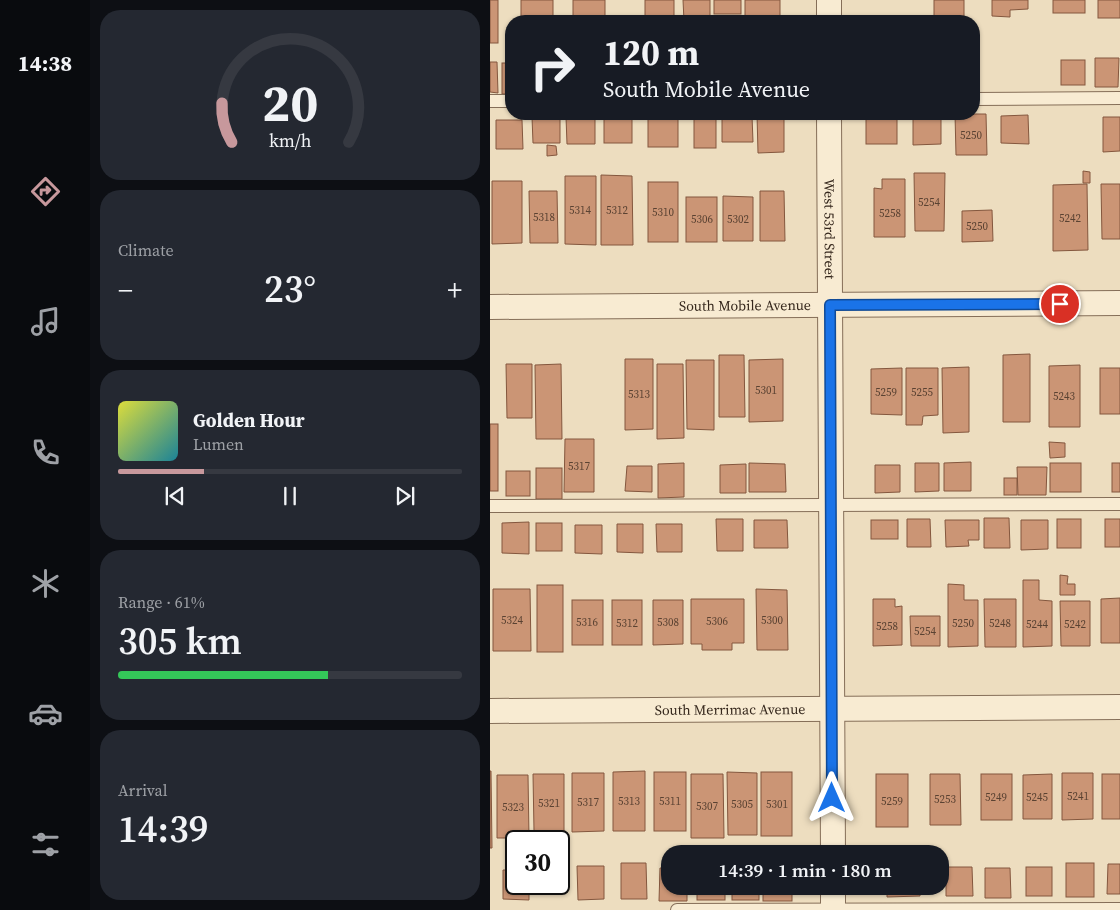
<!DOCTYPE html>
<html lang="en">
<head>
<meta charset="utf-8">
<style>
  :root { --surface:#171b24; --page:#242831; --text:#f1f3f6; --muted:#9ea1a6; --line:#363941; --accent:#c7989c }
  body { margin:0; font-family:"Source Serif 4",serif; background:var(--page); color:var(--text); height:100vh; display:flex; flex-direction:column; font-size:19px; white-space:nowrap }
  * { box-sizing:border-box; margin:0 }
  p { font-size:16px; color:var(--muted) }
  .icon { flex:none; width:28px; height:28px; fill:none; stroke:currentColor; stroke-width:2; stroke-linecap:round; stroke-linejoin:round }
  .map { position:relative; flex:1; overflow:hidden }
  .drawer { display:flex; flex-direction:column; gap:10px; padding:10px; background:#0d0f14; width:400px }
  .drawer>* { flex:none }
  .hud { position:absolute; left:15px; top:15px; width:475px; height:105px; border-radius:20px; box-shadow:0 1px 4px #0004; background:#171b24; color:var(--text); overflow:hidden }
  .speed { position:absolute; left:15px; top:830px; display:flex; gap:10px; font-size:25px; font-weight:700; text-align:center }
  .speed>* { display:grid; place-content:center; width:65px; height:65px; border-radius:50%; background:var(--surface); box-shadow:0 1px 4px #0004; line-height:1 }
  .speed .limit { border:2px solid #111; border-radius:8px; background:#fff; color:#111 }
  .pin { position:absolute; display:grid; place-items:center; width:42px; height:42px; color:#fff; margin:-21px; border:2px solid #fff; border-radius:50%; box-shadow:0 1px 5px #0007 }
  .me { position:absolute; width:55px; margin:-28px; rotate:0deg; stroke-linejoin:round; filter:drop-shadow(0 0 4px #0008) }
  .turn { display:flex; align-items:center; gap:18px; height:105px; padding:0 15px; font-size:22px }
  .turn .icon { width:65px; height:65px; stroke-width:2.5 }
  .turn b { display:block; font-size:35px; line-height:42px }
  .big { font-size:38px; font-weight:600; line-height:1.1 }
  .drawer .widget { flex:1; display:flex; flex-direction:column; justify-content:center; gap:8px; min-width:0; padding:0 18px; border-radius:20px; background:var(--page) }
  .drawer .dial { align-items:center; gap:0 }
  .dial svg { height:130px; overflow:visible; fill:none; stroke:var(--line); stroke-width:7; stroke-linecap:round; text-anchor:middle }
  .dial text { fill:var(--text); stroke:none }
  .song { display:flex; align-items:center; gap:15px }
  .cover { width:60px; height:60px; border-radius:8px; background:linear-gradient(135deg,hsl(60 70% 55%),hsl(190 70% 35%)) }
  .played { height:5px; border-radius:2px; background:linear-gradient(90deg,var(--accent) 25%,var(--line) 25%) }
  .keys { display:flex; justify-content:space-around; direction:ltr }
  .heat { display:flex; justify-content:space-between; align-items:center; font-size:28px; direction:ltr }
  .charge { height:8px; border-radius:4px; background:linear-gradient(90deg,#34c759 61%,var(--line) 0) }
  .trip { position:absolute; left:171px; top:845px; width:288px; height:50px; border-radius:20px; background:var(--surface); box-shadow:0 1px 4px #0004; font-weight:600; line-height:50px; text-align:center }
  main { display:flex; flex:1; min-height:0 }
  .tab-bar { display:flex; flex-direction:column; width:90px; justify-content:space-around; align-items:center; background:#090b0e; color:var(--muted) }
  .tab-bar .icon { width:35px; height:35px }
  .tab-bar .active { color:var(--accent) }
  .tab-bar b { font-size:22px; color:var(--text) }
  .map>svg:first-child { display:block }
  .building { fill:#cb9575; stroke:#84573e }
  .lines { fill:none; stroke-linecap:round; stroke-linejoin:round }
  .service-casing { stroke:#856e58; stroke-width:14 }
  .minor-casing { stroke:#856e58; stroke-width:26 }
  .service { stroke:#f8ebd2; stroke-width:12 }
  .minor { stroke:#f8ebd2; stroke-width:24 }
  .route-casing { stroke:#114b97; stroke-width:12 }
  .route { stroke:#1a73e8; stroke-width:9 }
  .labels { text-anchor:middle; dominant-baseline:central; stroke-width:5; stroke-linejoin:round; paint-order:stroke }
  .number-label { font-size:11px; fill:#5a4232 }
  .street-label { font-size:14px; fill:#35271c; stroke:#f5e8cf }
</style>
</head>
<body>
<main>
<nav class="tab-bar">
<b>14:38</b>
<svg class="icon active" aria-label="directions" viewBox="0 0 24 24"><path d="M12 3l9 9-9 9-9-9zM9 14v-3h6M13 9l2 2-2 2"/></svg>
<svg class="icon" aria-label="music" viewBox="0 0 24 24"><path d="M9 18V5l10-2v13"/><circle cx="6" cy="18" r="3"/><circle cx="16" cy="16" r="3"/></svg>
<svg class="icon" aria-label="phone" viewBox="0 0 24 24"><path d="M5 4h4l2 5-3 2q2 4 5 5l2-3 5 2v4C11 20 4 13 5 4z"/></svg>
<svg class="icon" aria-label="climate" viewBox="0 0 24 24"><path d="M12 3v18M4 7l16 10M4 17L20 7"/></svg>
<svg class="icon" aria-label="car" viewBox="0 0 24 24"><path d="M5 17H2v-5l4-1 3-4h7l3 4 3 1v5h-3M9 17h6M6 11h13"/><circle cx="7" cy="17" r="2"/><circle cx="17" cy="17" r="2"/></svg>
<svg class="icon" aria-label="filters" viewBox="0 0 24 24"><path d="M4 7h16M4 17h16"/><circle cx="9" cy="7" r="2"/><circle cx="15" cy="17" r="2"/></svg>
</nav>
<section class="drawer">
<div class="widget dial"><svg viewBox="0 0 100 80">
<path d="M14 69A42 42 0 1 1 86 69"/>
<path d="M14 69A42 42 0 0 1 8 45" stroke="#c7989c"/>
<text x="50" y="56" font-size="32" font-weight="700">20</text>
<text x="50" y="72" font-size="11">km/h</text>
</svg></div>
<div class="widget"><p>Climate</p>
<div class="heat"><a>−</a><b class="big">23°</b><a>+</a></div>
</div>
<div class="widget">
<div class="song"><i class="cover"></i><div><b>Golden Hour</b><p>Lumen</p></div></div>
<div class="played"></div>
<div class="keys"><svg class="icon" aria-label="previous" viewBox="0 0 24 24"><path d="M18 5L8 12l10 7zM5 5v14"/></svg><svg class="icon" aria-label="pause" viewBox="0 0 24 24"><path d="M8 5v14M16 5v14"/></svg><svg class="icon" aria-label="next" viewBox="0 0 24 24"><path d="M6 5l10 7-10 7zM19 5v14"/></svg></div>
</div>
<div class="widget"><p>Range · 61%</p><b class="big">305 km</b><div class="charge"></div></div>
<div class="widget"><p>Arrival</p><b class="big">14:39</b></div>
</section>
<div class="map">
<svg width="630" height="910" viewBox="0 0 630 910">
  <rect width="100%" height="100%" fill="#edddbf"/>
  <g class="building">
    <rect x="0" y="0" width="8" height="43"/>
    <rect x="31" y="0" width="32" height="21"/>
    <rect x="83" y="0" width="32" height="21"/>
    <rect x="155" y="0" width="29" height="21"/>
    <path d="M 193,0 L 220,0 L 220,21 L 194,21 Z"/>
    <rect x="224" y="0" width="27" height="14"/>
    <rect x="255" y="0" width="35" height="21"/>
    <rect x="444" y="0" width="30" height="21"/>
    <path d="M 502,0 L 538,0 L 538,9 L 520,10 L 520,17 L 502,16 Z"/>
    <rect x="563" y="0" width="32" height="13"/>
    <rect x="608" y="0" width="22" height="18"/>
    <path d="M 605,58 L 629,58 L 628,87 L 605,87 Z"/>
    <rect x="571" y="60" width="24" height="25"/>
    <path d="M 0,62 L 7,62 L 8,93 L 0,92 Z"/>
    <rect x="12" y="63" width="9" height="31"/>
    <path d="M 267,114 L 294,114 L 294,152 L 268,153 Z"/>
    <rect x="376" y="114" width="31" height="30"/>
    <path d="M 465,114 L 496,114 L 497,155 L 466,155 Z"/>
    <path d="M 538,115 L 539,144 L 511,143 L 511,116 Z"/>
    <path d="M 232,116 L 262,116 L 263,142 L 232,142 Z"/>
    <path d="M 423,116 L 451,117 L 451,144 L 423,145 Z"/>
    <path d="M 42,117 L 70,117 L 70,143 L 43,143 Z"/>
    <path d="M 76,117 L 105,117 L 105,144 L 77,144 Z"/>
    <rect x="158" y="117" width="30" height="30"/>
    <rect x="204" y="117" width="22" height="31"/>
    <path d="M 613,117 L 630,117 L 630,151 L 613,152 Z"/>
    <rect x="114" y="118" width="28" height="25"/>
    <path d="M 6,120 L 32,120 L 33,149 L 6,149 Z"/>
    <path d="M 57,145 L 66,146 L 67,155 L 57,156 Z"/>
    <path d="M 593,171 L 600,172 L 600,183 L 593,183 Z"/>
    <path d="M 424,173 L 455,173 L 454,231 L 425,231 Z"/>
    <path d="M 111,175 L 142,176 L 143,245 L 111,245 Z"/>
    <path d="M 75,176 L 106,176 L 106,245 L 75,244 Z"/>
    <path d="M 392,179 L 415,179 L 415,237 L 384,237 L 384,188 L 392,189 Z"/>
    <path d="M 2,181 L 32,181 L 32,243 L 2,244 Z"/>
    <rect x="158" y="182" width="30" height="60"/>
    <path d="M 597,184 L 598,250 L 563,251 L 563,185 Z"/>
    <path d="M 611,184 L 630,184 L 630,239 L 612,239 Z"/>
    <path d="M 39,191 L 67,191 L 68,243 L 40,243 Z"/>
    <path d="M 270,191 L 294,191 L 295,241 L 270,241 Z"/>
    <path d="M 233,196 L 263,197 L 263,241 L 233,241 Z"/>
    <rect x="196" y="197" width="31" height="45"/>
    <path d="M 502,210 L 503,241 L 472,242 L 472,211 Z"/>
    <path d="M 540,354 L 540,422 L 513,422 L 513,355 Z"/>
    <path d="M 229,355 L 254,355 L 255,417 L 229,417 Z"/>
    <path d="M 135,359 L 163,359 L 163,429 L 135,430 Z"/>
    <path d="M 293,359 L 293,421 L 259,422 L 259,360 Z"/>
    <path d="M 196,360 L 224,360 L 224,430 L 197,429 Z"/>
    <path d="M 16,364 L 42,364 L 42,418 L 17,418 Z"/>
    <path d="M 71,364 L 72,439 L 46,439 L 45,365 Z"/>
    <path d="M 167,364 L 193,364 L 194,438 L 167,439 Z"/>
    <path d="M 590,365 L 590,427 L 559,427 L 559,366 Z"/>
    <path d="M 479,367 L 479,432 L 453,433 L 452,368 Z"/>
    <path d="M 412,368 L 412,415 L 381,414 L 381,369 Z"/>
    <path d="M 416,368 L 448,368 L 448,415 L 433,416 L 432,425 L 416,425 Z"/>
    <rect x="610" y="368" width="20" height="46"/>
    <rect x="0" y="424" width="8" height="67"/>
    <path d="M 75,439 L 104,439 L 104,492 L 74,492 Z"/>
    <path d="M 559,442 L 575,443 L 575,457 L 560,458 Z"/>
    <path d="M 481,462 L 481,491 L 454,491 L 454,463 Z"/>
    <path d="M 194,463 L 194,497 L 168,498 L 168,464 Z"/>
    <path d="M 259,463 L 295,464 L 296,492 L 259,492 Z"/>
    <path d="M 425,463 L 449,463 L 449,491 L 425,492 Z"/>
    <rect x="560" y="463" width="31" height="29"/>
    <rect x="622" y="463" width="8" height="29"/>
    <path d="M 256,464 L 256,493 L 230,493 L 230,465 Z"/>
    <path d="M 385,465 L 410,465 L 410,492 L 385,493 Z"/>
    <path d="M 137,466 L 162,466 L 162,492 L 135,491 Z"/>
    <path d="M 527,467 L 557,467 L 556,495 L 528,495 Z"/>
    <rect x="46" y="468" width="26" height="31"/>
    <rect x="16" y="471" width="24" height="25"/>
    <rect x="514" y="478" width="13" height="17"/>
    <path d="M 494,518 L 519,518 L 520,548 L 494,548 Z"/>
    <path d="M 226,519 L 253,519 L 253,551 L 227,551 Z"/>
    <path d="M 417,519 L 440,519 L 441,547 L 417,547 Z"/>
    <rect x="567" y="519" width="24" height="29"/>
    <rect x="615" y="519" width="15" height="28"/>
    <path d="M 264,520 L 297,520 L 298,548 L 264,548 Z"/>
    <rect x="381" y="520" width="27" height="19"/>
    <path d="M 455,520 L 489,520 L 489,540 L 478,540 L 479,546 L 456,547 Z"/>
    <path d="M 531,520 L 558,520 L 558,549 L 531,550 Z"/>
    <path d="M 39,522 L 39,554 L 12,553 L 12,523 Z"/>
    <rect x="46" y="523" width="26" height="28"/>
    <path d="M 127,524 L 153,524 L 153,553 L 127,552 Z"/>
    <path d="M 166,524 L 192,524 L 192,552 L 167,552 Z"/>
    <path d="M 85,525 L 112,525 L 112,554 L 85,553 Z"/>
    <path d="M 570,575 L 578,576 L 577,584 L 585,584 L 585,595 L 570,595 Z"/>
    <path d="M 533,580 L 549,580 L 549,600 L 562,601 L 562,646 L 533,647 Z"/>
    <path d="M 458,584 L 474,585 L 474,600 L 488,600 L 488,646 L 458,647 Z"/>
    <rect x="47" y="585" width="26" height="67"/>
    <path d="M 3,589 L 40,589 L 41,651 L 3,651 Z"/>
    <path d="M 266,589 L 297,590 L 298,650 L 267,650 Z"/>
    <path d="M 630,598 L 630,643 L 611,643 L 611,599 Z"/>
    <path d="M 201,599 L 254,599 L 254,643 L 242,643 L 242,650 L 212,650 L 212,644 L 201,644 Z"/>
    <path d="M 383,599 L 405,599 L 405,607 L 412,606 L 412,645 L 383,646 Z"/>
    <path d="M 494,599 L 526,599 L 526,647 L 495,647 Z"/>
    <rect x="82" y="600" width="31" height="45"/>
    <rect x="122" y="600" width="30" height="45"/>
    <path d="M 163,600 L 193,600 L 193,644 L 163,645 Z"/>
    <path d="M 570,601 L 600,601 L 600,646 L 571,646 Z"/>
    <path d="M 420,616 L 450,616 L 450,646 L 421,646 Z"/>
    <path d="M 0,771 L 1,771 L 2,848 L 0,848 Z"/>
    <path d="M 155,771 L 155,831 L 123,831 L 123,772 Z"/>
    <rect x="164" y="772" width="32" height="59"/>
    <path d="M 237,772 L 267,773 L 267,835 L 238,835 Z"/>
    <rect x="271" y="772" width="31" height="64"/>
    <path d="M 82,773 L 114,773 L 114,831 L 82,832 Z"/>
    <path d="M 572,773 L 603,773 L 603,819 L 572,820 Z"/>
    <path d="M 43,774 L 74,774 L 74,831 L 44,831 Z"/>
    <path d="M 201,774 L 233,774 L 234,838 L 201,838 Z"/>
    <rect x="386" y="774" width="32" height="53"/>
    <path d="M 440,774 L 470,774 L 471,825 L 440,825 Z"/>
    <rect x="491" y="774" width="31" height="46"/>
    <path d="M 562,774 L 562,819 L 533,819 L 533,775 Z"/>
    <rect x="612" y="774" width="18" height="45"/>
    <path d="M 7,775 L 38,775 L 39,838 L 7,838 Z"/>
    <path d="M 131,863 L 156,863 L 157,899 L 131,899 Z"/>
    <rect x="576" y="863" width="28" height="34"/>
    <path d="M 618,864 L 630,864 L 630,894 L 617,894 Z"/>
    <path d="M 87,866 L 114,866 L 114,899 L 88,900 Z"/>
    <path d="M 456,867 L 482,867 L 483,896 L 456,896 Z"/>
    <rect x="536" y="867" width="26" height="29"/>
    <path d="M 170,868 L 180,868 L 180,886 L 197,886 L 197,901 L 169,901 Z"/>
    <path d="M 495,868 L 520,868 L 521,898 L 495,898 Z"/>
    <path d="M 13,870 L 26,870 L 26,884 L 39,884 L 39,900 L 13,899 Z"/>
    <rect x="207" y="886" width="28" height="14"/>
    <rect x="242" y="886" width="27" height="14"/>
    <rect x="273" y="886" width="29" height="15"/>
    <path d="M 397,886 L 430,886 L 430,896 L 397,897 Z"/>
  </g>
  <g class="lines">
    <g class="service-casing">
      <g id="service">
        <path d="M 484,99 L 630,98"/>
        <path d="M 0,101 L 21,101"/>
        <path d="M 0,506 L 630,504"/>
        <path d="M 187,910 L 630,909"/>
      </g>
    </g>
    <g class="minor-casing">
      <g id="minor">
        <path d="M 339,0 L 339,21"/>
        <path id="s1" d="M 339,114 L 343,854"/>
        <path id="s2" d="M 0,307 L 630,303"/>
        <path id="s3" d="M 0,711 L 630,707"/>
        <path d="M 343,886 L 343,910"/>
      </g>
    </g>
    <use href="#service" class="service"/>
    <use href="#minor" class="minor"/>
  </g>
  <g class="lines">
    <g class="route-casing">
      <path id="route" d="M 342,798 L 340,305 L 570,304"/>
    </g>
    <use href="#route" class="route"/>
  </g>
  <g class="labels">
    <g class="number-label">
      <text x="481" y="135">5250</text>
      <text x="439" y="202">5254</text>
      <text x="90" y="210">5314</text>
      <text x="127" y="210">5312</text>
      <text x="173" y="212">5310</text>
      <text x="400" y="213">5258</text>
      <text x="54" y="217">5318</text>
      <text x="580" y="218">5242</text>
      <text x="212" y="219">5306</text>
      <text x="248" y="219">5302</text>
      <text x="487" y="226">5250</text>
      <text x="276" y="390">5301</text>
      <text x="396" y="392">5259</text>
      <text x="432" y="392">5255</text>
      <text x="149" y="394">5313</text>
      <text x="574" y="396">5243</text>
      <text x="89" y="466">5317</text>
      <text x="22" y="620">5324</text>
      <text x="282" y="620">5300</text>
      <text x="227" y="621">5306</text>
      <text x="97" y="622">5316</text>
      <text x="178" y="622">5308</text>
      <text x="137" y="623">5312</text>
      <text x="473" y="623">5250</text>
      <text x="510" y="623">5248</text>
      <text x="547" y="624">5244</text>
      <text x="585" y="624">5242</text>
      <text x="397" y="626">5258</text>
      <text x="435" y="631">5254</text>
      <text x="588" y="796">5241</text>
      <text x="506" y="797">5249</text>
      <text x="547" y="797">5245</text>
      <text x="455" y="799">5253</text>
      <text x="139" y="801">5313</text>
      <text x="180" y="801">5311</text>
      <text x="402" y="801">5259</text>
      <text x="98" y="802">5317</text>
      <text x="59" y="803">5321</text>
      <text x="252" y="804">5305</text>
      <text x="287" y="804">5301</text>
      <text x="217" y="806">5307</text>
      <text x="23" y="807">5323</text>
    </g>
    <g class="street-label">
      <text stroke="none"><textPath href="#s1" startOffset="115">West 53rd Street</textPath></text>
      <text stroke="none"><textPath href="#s2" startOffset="255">South Mobile Avenue</textPath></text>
      <text stroke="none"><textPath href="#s3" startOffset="240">South Merrimac Avenue</textPath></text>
    </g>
  </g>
</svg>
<div class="speed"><div class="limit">30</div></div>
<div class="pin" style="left:570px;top:304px;background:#d93025"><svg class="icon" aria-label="arrive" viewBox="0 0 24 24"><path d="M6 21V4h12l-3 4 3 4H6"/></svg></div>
<svg class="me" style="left:342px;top:798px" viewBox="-20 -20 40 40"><path d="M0-17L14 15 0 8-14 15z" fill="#1a73e8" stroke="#fff" stroke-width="4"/></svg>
<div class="trip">14:39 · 1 min · 180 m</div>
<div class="hud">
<div class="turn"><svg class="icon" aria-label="right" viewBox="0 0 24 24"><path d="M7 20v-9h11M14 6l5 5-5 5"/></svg><div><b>120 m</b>South Mobile Avenue</div></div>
</div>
</div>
</main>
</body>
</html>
